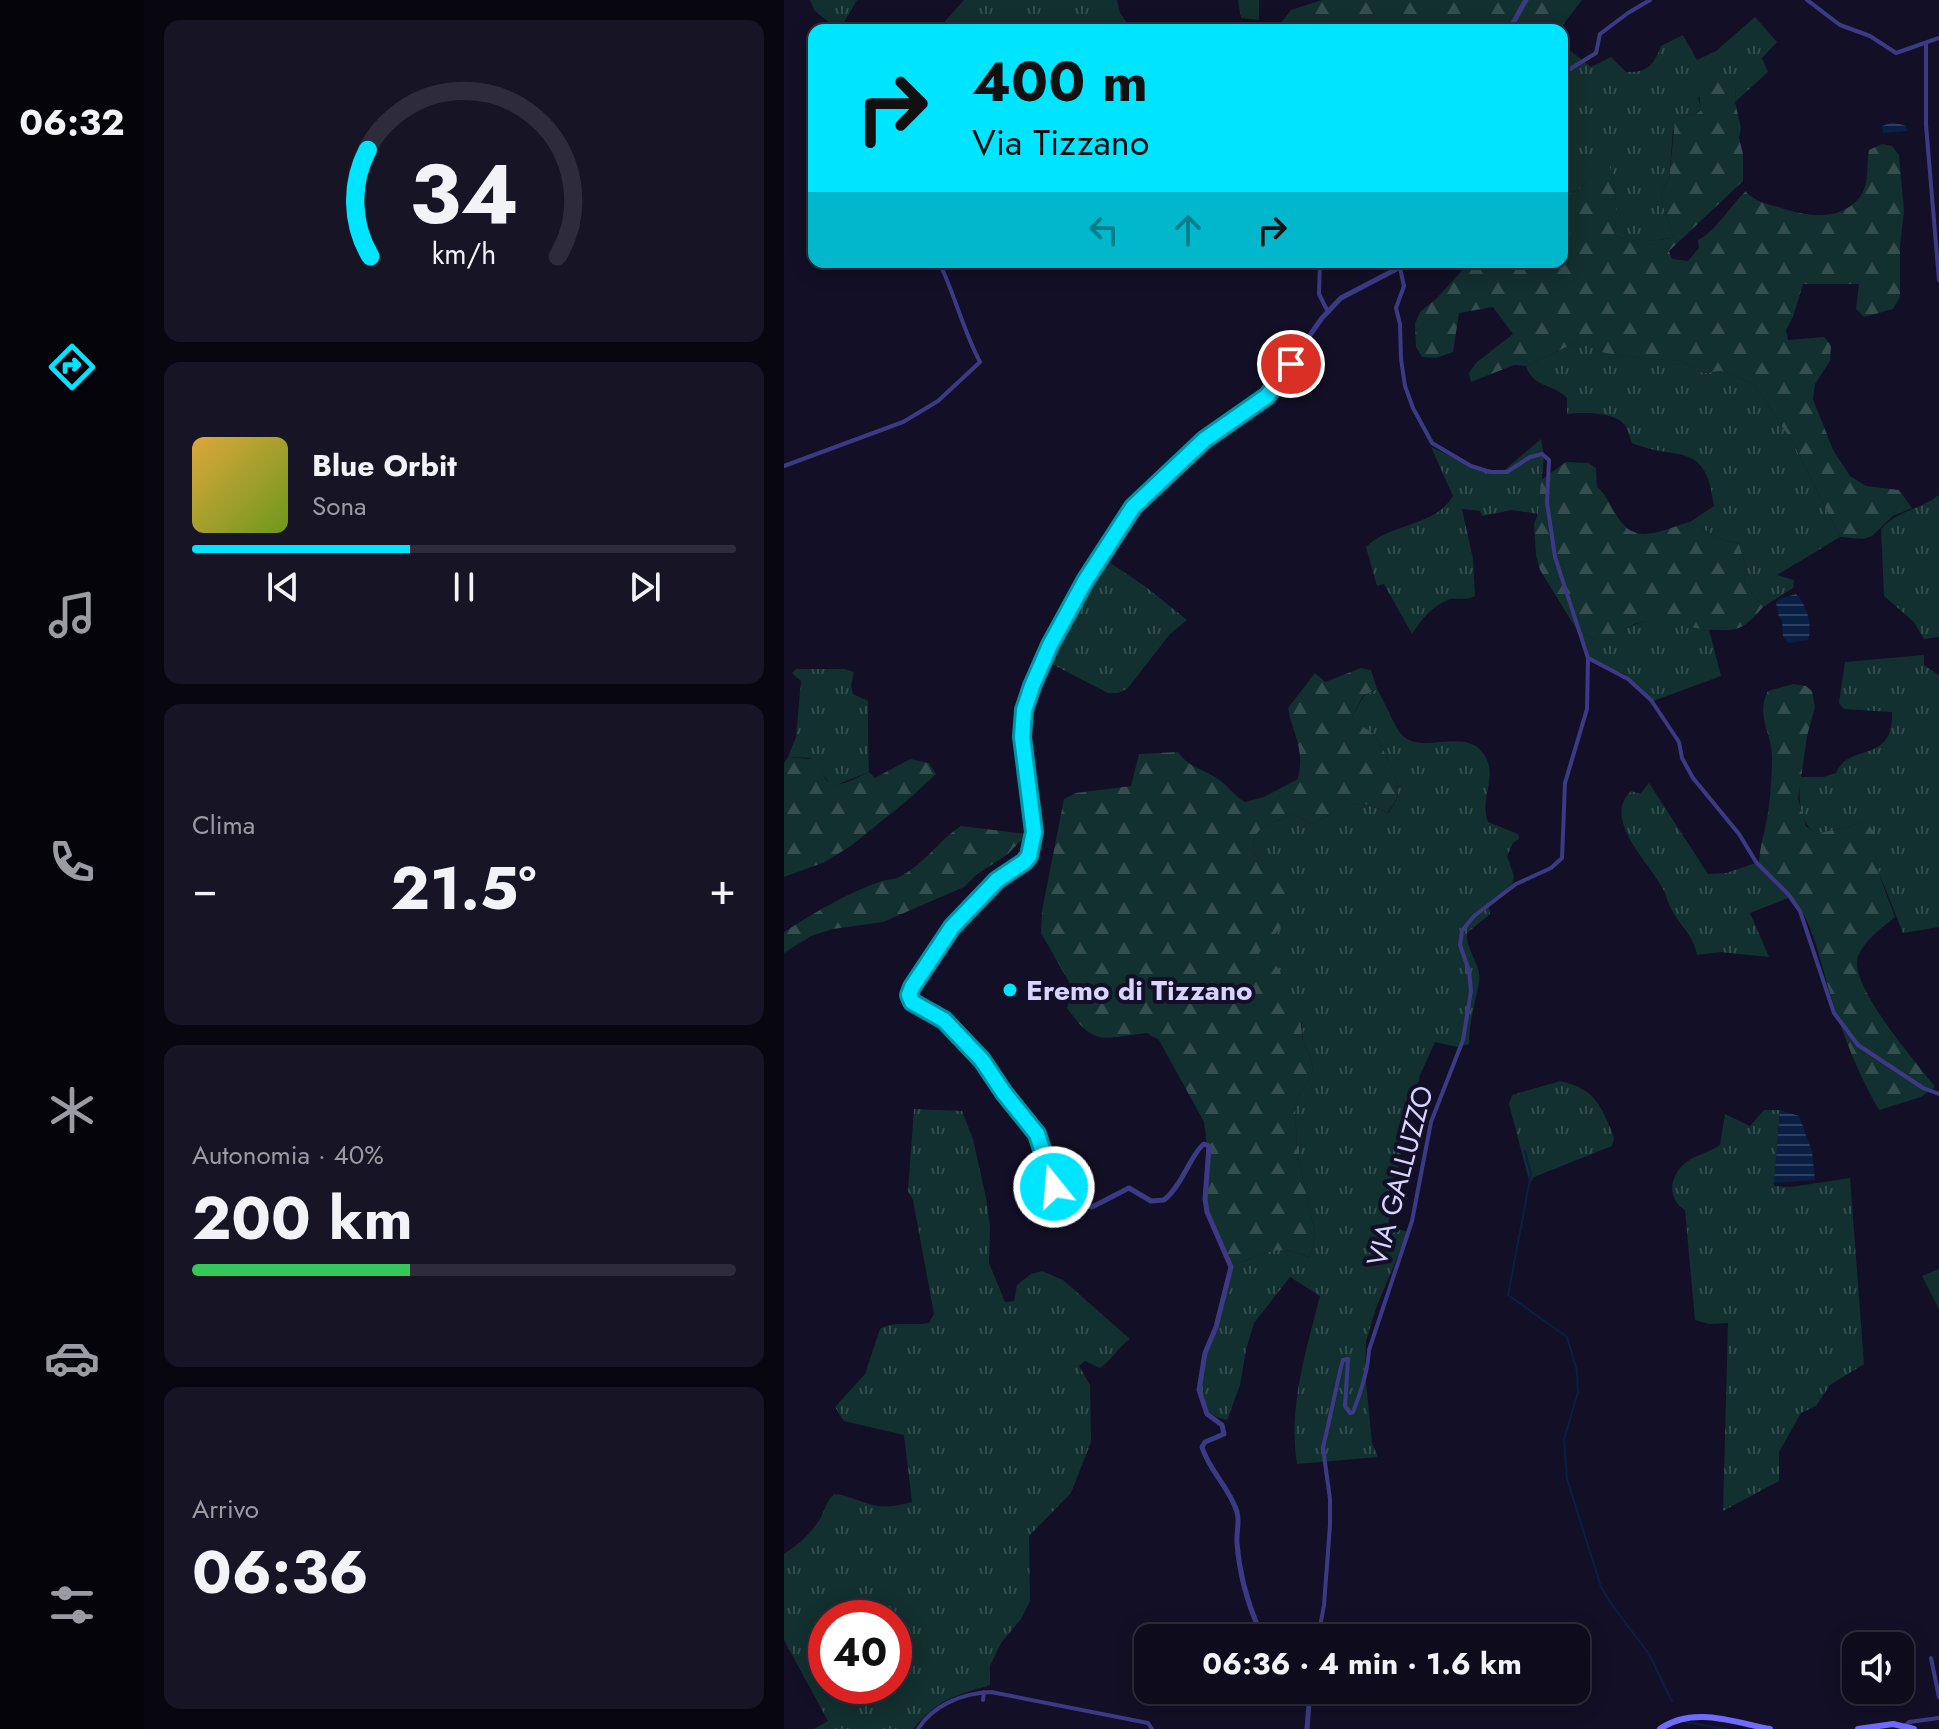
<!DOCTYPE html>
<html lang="it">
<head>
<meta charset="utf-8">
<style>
  :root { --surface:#0e0b1c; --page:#171425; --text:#f1f3f6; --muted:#9b9ba3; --line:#2e2b3b; --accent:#00e5ff }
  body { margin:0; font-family:Jost,sans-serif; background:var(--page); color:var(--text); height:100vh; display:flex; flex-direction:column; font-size:30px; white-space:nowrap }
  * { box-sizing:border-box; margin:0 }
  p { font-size:26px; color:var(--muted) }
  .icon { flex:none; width:44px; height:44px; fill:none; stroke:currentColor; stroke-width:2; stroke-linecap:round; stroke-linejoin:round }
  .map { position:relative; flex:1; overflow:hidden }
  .panel { display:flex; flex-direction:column; gap:20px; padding:20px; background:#08060f; width:640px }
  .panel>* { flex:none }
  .top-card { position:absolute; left:24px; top:24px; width:760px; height:244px; border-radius:16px; box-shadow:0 4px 20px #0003,0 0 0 2px var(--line); background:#00e5ff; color:#111; overflow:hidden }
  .buttons { position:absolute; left:1058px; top:1632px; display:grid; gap:16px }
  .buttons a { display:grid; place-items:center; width:72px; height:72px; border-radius:16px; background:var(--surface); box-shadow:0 4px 20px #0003,0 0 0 2px var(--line); font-size:40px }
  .speed { position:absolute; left:24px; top:1600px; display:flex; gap:16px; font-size:40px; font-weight:700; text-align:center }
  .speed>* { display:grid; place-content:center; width:104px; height:104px; border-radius:50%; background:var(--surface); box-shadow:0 4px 20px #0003,0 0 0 2px var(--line); line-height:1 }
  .speed .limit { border:12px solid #d22; background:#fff; color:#111 }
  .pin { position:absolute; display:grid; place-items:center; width:68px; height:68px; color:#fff; margin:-34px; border:4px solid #fff; border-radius:50%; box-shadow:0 2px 8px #0007 }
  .me { position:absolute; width:88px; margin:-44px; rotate:343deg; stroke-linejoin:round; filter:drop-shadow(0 0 6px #0008) }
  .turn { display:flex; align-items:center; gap:28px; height:168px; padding:0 32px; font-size:36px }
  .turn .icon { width:104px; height:104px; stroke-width:2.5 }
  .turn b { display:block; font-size:56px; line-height:68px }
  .lanes { display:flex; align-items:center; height:76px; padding:0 32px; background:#0003; justify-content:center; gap:40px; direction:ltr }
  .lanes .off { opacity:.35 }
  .big { font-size:60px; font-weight:700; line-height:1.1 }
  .panel .card { flex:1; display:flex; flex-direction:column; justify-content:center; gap:12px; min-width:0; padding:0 28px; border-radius:16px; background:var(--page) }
  .panel .dial { align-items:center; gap:0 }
  .dial svg { height:208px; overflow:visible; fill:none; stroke:var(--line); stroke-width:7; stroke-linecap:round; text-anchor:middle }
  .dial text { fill:var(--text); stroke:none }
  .song { display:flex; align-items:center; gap:24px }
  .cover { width:96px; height:96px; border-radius:12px; background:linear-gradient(135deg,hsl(40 70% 55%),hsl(80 70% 35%)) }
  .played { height:8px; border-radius:4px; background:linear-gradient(90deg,var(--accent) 40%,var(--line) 40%) }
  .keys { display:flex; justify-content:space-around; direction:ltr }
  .heat { display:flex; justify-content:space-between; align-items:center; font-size:44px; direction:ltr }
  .charge { height:12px; border-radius:6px; background:linear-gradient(90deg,#34c759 40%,var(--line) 0) }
  .trip { position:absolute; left:350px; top:1624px; width:456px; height:80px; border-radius:16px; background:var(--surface); box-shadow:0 4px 20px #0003,0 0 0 2px var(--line); font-weight:700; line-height:80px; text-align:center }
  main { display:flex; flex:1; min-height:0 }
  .menu { display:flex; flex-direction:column; width:144px; justify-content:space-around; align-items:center; background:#06040b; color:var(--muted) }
  .menu .icon { width:56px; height:56px }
  .menu .current { color:var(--accent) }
  .menu b { font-size:36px; color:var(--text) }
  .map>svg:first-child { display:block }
  .grass { fill:url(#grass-tufts); fill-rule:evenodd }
  .forest { fill:url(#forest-firs) }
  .water { fill:url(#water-rules) }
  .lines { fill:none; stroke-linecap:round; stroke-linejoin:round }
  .stream { stroke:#0a1f44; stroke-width:2 }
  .minor { stroke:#3d3a85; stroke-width:4 }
  .tertiary { stroke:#3d3a85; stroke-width:5 }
  .secondary { stroke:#6f6bff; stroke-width:6 }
  .route-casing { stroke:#0095a6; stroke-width:20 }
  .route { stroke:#00e5ff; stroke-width:14 }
  .poi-dot { fill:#00e5ff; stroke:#130f26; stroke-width:3 }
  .labels { text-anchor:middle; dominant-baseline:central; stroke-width:8; stroke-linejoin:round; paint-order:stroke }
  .poi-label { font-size:28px; font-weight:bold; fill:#d9d4ff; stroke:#130f26; text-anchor:start }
  .street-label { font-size:28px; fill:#d9d4ff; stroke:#130f26 }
</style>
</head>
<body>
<main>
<nav class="menu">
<b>06:32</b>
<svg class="icon current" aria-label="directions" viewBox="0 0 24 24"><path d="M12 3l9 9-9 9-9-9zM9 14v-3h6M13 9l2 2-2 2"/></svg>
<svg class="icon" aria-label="music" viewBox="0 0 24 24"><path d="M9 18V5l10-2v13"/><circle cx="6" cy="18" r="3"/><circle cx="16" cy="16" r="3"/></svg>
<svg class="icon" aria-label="phone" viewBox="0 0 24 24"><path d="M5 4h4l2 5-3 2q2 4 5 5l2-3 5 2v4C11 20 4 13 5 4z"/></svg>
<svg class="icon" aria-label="climate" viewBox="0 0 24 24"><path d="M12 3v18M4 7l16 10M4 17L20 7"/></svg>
<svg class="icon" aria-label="car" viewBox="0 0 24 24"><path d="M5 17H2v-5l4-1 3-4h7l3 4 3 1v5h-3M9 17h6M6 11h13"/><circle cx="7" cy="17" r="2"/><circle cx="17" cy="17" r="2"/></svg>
<svg class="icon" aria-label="filters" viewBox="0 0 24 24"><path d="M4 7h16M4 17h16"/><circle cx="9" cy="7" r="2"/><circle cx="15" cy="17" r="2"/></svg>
</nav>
<section class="panel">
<div class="card dial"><svg viewBox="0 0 100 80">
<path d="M14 69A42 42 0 1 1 86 69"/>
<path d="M14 69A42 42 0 0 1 13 28" stroke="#00e5ff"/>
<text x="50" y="56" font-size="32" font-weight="700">34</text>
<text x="50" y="72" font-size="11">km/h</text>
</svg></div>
<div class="card">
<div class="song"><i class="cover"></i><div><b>Blue Orbit</b><p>Sona</p></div></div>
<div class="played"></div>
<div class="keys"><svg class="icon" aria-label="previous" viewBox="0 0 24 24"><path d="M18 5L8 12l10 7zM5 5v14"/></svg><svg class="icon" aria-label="pause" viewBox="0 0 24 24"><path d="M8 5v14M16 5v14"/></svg><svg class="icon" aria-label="next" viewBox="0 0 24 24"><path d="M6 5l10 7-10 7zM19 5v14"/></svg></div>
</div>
<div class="card"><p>Clima</p>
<div class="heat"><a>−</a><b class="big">21.5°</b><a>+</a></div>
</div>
<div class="card"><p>Autonomia · 40%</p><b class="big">200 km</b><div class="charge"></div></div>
<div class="card"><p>Arrivo</p><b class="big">06:36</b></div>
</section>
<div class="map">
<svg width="1155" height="1729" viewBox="0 0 1155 1729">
  <defs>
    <pattern id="grass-tufts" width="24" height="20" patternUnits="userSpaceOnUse" patternTransform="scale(2)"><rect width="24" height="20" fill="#12302f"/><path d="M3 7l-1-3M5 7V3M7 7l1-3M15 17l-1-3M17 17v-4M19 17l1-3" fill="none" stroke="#344d4e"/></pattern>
    <pattern id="forest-firs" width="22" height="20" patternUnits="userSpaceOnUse" patternTransform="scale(2)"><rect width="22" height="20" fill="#12302f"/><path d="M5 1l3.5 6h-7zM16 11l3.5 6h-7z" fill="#344d4e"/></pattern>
    <pattern id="water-rules" width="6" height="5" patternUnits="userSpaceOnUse" patternTransform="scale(2)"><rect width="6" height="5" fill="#0a1f44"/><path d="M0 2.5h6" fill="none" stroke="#2d3f60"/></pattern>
  </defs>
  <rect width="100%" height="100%" fill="#130f26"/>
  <g class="grass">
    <path d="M 26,0 L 73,0 L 59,24 L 48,25 L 31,11 Z"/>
    <path d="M 180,0 L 333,0 L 336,13 L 348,30 L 153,30 Z"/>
    <path d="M 971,17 L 993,42 L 978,58 L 984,72 L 951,102 L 952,87 L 914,97 L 917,109 L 911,115 L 900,114 L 889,131 L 885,179 L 876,194 L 889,238 C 868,241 850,244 830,235 C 835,208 831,184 823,158 L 794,191 L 782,193 L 778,189 L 778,38 L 783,48 L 807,67 L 827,57 L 842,72 C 863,73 870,65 877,46 L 899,35 L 913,60 L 932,51 Z"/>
    <path d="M 795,341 L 808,341 L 812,351 L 845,357 L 897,361 L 919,373 L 937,371 L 970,384 L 1009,443 L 1056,537 L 993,575 L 1010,580 L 1009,588 L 979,607 L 960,583 L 963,570 L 955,544 L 935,538 L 906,522 L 930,506 C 922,439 894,462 848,443 C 846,437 844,429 840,424 C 830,412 798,412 783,414 L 783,398 C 770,384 748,387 742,366 Z"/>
    <path d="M 757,439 L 760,456 L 754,514 L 728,510 L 698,516 L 696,511 L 678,509 L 689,559 L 691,596 C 682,601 675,597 666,599 C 649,605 637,620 628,634 L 600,584 L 593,586 L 582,547 C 608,522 651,527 669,496 L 647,447 L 688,466 L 718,472 Z"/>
    <path d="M 1155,495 L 1155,637 L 1140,639 L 1130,622 L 1100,596 L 1097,529 C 1115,509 1136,510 1155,495 Z"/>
    <path d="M 316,556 L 362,587 L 403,620 L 386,634 L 343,689 L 334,693 L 324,693 L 260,660 Z"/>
    <path d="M 869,619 L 925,629 L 937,676 L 869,701 L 857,688 L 840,674 L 809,662 L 802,654 L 793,630 L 811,640 C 831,634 848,624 869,619 Z"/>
    <path d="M 1140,655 L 1140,665 L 1155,675 L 1155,927 L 1119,933 L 1095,873 L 1082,822 L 1032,834 C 1014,821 1015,798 1016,777 L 1039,777 L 1052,773 C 1065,742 1110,765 1108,712 L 1060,709 L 1055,703 L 1061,662 Z"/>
    <path d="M 12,669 L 61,669 L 70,672 L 67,686 L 69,694 L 84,701 C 84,724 84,748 85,772 L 52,785 L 46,784 L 26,758 L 4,757 L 12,737 L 17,681 L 8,673 Z"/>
    <path d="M 593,689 C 600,700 612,731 620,737 C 641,754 684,726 701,756 C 714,778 695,798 704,822 L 734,834 L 735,839 L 729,843 L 723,856 L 730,876 L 728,885 L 704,904 L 706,914 L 683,933 C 681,950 698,965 695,982 C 691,1004 685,1022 685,1044 L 673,1047 L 651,1042 L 636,1075 L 631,1100 L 624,1113 L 604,1226 L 624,1232 L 592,1308 L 582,1341 L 581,1372 L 588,1443 L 594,1457 L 513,1464 C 504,1407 522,1351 536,1296 L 506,1277 L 470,1323 L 462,1350 L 456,1385 L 443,1420 C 394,1411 426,1348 434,1318 C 438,1300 443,1282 447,1264 C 482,1258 485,1240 524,1257 L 529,1249 L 531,1233 L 513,1153 L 511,1102 L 529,1071 L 526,1055 L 519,1043 L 518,1024 L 471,957 C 496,928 514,915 506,874 L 477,861 L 468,852 C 469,824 487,824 510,814 L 528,824 C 564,806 564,795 604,813 C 609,806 615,799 614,790 C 614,779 596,739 587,732 C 578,726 574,726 568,716 L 580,696 Z"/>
    <path d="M 865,783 L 924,874 L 942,873 L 975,862 L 1009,896 L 966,913 L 985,957 L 936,952 L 913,955 C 910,936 898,928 889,912 C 884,905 883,896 879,889 C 866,863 817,819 847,791 L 856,794 Z"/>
    <path d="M 776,1081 C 810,1089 815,1102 828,1132 L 830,1138 L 828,1146 L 750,1177 L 746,1184 L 725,1104 L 728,1095 Z"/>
    <path d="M 130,1109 L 178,1111 L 189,1139 L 202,1198 L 206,1226 L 205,1263 L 221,1302 L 230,1301 L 233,1285 L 247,1274 L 258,1271 L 279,1280 L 346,1339 C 334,1347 328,1360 316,1368 L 301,1361 L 295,1366 L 306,1385 L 307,1442 L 287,1493 L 245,1536 L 246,1601 L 237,1619 L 217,1643 L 206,1666 L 206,1685 C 170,1696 154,1699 129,1729 L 30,1729 L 44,1721 L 0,1640 L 0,1554 C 14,1545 29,1532 37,1517 C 42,1508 42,1502 50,1494 C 62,1495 70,1499 82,1503 C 97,1509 113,1506 128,1502 L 120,1435 L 60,1421 L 51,1407 L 81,1374 L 96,1329 C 108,1321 130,1326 145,1323 L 150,1314 L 129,1200 L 124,1191 ZM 42,1618 L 110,1618 L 110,1686 L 42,1686 Z"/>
    <path d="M 980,1110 L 996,1110 L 990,1186 L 1007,1187 L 1066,1178 L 1080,1364 L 1046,1385 L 1032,1406 L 1017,1413 L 995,1452 L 995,1481 L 939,1511 L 944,1323 L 925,1324 L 911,1320 L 901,1210 C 880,1198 887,1170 907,1159 C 916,1154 926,1152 936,1145 L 941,1114 L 966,1126 Z"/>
    <path d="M 1155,1269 L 1155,1309 L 1138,1276 Z"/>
  </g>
  <g class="forest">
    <path d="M 454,0 L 475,0 L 475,20 L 457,18 Z"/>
    <path d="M 538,0 L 798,0 L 778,26 L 779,37 L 778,38 L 778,30 L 499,30 L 496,24 L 507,10 Z"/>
    <path d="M 932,73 L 943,76 L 952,87 L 951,102 L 957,128 L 955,138 L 959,154 L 959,181 L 885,251 L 888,259 L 904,261 L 915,248 L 914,240 C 931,232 947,205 962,191 C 969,201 983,204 994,207 C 1021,216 1054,223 1075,198 C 1086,185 1082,166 1085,150 L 1098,144 L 1108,146 L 1115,155 L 1120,211 L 1116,246 L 1116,297 L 1109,309 L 1080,317 L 1072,309 L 1075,284 L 1019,284 L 1009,317 L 1002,330 L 1004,340 L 1040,337 L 1047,345 L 1046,361 L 1031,384 L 1029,399 L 1049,450 L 1066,476 L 1082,486 L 1115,490 L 1128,508 L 1109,516 L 1088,536 L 1079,539 L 1056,537 L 1009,443 L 970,384 L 937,371 L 919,373 L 897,361 L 844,357 L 811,351 L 807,341 L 795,341 L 742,366 L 730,365 L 687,382 L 685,373 L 693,362 L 729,334 L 709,307 L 675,313 L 669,352 L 652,358 L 638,357 L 632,347 L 631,324 L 636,312 L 653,298 L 686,262 L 778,262 L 778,189 L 782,193 L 794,191 L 823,157 C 831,184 835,207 830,235 C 850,244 868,241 889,238 L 876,194 L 885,179 L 891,120 L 900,114 L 911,115 L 917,110 L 914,84 L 920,74 Z"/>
    <path d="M 782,462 L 804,463 L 812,468 L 813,487 C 824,496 827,508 835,519 C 853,547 882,528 906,522 L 935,538 L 955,544 L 963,570 L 960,583 L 979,607 C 972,615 964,624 955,628 C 947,631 938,630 930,630 C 883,628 864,604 823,643 L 811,640 L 793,630 L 756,570 L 752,555 L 750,524 L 754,514 L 757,480 Z"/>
    <path d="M 577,668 L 587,670 L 593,689 L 579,696 L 568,716 C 574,726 579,726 587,732 C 596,739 614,779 614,790 C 614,799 609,806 603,813 C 568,794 560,808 528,824 L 510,814 C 487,824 469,824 468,852 L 477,861 L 500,862 C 524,906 498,925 472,957 L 485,959 L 494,968 L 515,1007 L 519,1043 L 526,1055 L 529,1071 L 511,1102 L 513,1153 L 531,1233 L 529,1249 L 524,1257 C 488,1241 480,1258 447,1264 L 419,1202 L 425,1161 L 420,1122 L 375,1040 L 363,1033 C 320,1037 312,1049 283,1008 L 289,989 L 257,933 L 258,911 L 280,799 L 292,793 L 347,786 L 355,754 L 394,752 C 406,769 421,769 437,781 C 446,788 450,796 461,802 L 480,797 L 514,779 C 521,747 509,736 504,708 L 531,673 L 541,682 Z"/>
    <path d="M 1009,684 L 1022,686 L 1028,691 L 1031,707 L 1023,736 L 1014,799 L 1022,826 L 1032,834 L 1082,822 L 1090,832 C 1087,862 1101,889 1111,917 C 1098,928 1080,940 1074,957 C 1064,985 1133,1063 1151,1087 L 1137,1097 L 1095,1110 C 1073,1072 1058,1032 1045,990 C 1037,964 1032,937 1019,913 C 1008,893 989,881 975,862 C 976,847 980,834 983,819 C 986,804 988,773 988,757 C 988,733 971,715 984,691 Z"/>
    <path d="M 4,757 L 36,760 C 39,798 62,783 85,772 L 91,778 L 126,759 L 145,763 L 152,774 L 125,799 L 68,845 L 41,862 L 0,877 L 0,763 Z"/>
    <path d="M 177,826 L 243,834 L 224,854 L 192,875 L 180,887 L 99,922 L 49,929 L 27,936 L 0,953 L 0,932 C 30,913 61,894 95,882 C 101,879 108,880 113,878 C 139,866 154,841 177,826 Z"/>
  </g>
  <g class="water">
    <path d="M 1109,122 L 1122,126 L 1123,131 L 1099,133 L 1098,126 Z"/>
    <path d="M 1012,594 C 1023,605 1029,626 1024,640 L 1005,643 L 999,637 L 998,620 L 995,617 L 992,603 L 995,599 Z"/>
    <path d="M 996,1110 L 1015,1116 L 1028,1152 L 1031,1180 L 990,1183 Z"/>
  </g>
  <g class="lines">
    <g class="stream">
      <path d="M 741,1151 L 747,1174 L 724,1295 L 783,1337 L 793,1371 L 794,1392 L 780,1440 L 783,1479 L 817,1587 L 828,1605 L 865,1654 L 888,1701"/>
      <path d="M 901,1722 L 942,1729"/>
    </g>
    <g class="minor">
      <path d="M 1023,0 L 1056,25 L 1086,36 L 1112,53 L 1155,38"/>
      <path d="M 1142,44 L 1142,125 L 1155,280"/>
      <path d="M 778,74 L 812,53 L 816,34 L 844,13 L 866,0"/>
      <path d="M 536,262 L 535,294 L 544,312"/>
      <path d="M 616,268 L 620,286 L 612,308 L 616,324 L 617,359 L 621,386 L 629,408 L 648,443 L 687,466 L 706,472 L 723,472 L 746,457 L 758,454 L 765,460 L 763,502 L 771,557 L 804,658 L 844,679 L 867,700 L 895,742 L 898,758 L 909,778 L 955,834 L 972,862 L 1004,894 L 1016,911 L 1050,1013 L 1074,1045 L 1139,1088 L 1155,1094"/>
      <path d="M 0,466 L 119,422 L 154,401 L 196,362 C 179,330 171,295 155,262"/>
      <path d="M 534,1638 L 540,1605 L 546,1525 L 546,1499 L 539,1448 L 557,1367 L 559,1360 L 564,1359 L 561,1406 L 566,1413 L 569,1412 C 577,1392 584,1372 585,1350 L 628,1221 L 647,1122 L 679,1040 L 687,991 L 685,971 L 676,945 L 678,931 L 690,916 L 732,884 L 767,868 L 778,858 L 781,783 L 803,709 L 804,658"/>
      <path d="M 1147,1658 L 1155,1697"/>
      <path d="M 199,1700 L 200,1692"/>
      <path d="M 1121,1726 L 1125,1722 L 1155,1718"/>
      <path d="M 134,1729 C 149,1705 179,1693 207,1692 L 364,1723 L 368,1729"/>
    </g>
    <g class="tertiary">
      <path d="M 725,30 L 742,0"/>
      <path d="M 519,1638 C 505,1627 487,1642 474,1627 C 463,1601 455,1571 453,1543 C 452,1532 456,1523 453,1512 C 446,1488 425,1471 418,1447 L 421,1442 L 440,1434 L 438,1425 L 423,1414 L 415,1390 L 421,1353 L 432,1327 L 447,1267 L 423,1212 L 421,1199 L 425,1146 L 420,1144 C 408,1152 398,1186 380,1200 L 367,1201 L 345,1188 L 308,1207 L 284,1204 C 259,1186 265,1148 248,1126 C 239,1114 228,1104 219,1092 C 199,1067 185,1041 160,1020 C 150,1012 138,1010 128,1002 L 125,995 L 139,967 L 168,927 L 213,880 L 240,862 L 245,856 L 250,832 L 240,756 L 240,710 L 266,645 L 301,581 L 339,522 L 349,507 L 420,440 L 483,396 L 538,318 L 557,298 L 626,262"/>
      <path d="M 523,1729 L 526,1690"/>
    </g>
    <g class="secondary">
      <path d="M 876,1729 C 909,1706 949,1722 986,1729"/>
      <path d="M 1074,1729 L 1109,1724 L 1130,1729"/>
    </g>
  </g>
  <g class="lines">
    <g class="route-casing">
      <path id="route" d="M 270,1187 L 253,1134 L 220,1093 L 198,1060 L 160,1020 L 128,1002 L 125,995 L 128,987 L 168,927 L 213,880 L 240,862 L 245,856 L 250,832 L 238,737 L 240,710 L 248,686 L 266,645 L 301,581 L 349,507 L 420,440 L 483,396 L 507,364"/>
    </g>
    <use href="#route" class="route"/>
  </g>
  <circle class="poi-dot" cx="226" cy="990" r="8"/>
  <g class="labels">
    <g class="poi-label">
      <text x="242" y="990">Eremo di Tizzano</text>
    </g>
    <g class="street-label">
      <text transform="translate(616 1176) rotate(-75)">VIA GALLUZZO</text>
    </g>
  </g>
</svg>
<div class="buttons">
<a><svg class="icon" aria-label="sound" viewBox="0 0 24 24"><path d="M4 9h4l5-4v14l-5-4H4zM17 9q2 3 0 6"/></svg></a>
</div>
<div class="speed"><div class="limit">40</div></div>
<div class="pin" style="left:507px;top:364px;background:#d93025"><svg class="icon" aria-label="arrive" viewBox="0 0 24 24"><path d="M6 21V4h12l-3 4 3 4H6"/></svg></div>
<svg class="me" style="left:270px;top:1187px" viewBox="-20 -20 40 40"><circle r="17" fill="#00e5ff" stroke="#fff" stroke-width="3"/><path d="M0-11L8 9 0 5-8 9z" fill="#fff"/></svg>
<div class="trip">06:36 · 4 min · 1.6 km</div>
<div class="top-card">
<div class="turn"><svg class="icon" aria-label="right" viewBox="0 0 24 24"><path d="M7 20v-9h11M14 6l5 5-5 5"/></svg><div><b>400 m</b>Via Tizzano</div></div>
<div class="lanes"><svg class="icon off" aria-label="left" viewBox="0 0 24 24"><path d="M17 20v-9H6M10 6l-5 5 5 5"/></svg><svg class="icon off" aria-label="ahead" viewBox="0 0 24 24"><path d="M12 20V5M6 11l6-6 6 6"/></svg><svg class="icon" aria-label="right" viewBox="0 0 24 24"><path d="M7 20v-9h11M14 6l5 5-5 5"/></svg></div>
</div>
</div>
</main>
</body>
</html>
